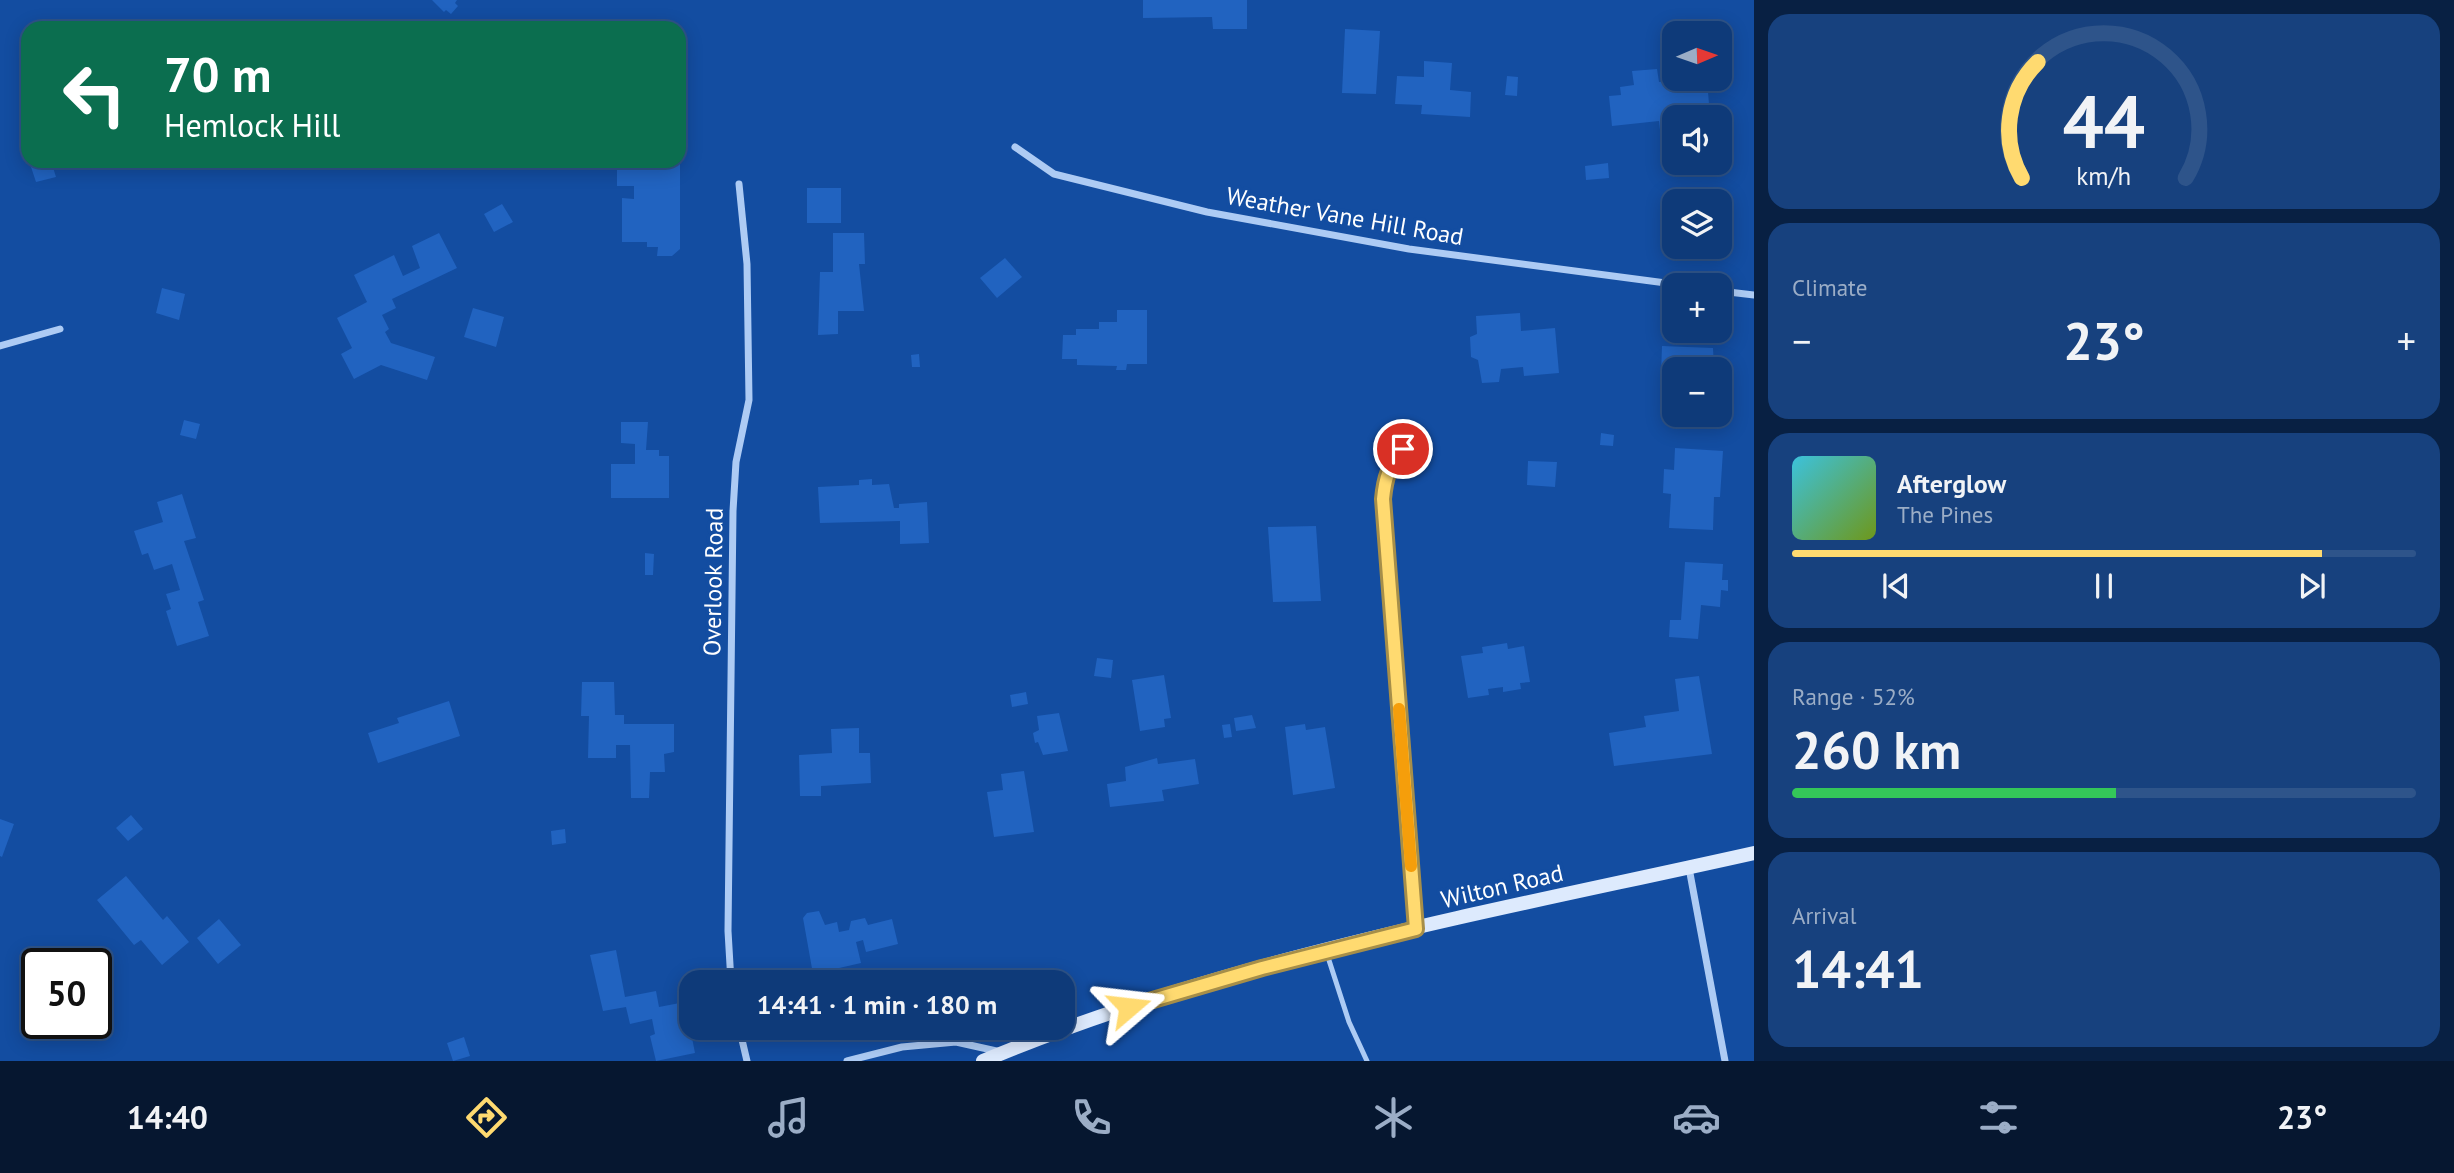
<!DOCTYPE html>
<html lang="en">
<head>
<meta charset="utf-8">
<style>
  :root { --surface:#0e3a79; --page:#17417e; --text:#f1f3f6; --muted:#9badc6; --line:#2e548a; --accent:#ffda70 }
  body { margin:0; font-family:"PT Sans",sans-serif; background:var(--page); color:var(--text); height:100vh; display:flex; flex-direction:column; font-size:26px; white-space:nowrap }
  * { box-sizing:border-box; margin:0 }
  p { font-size:23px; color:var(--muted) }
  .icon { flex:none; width:38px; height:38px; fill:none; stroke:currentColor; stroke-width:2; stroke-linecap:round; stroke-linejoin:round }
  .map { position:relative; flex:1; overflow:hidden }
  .sheet { display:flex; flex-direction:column; gap:14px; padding:14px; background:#082043; width:700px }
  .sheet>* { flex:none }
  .top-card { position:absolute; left:21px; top:21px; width:665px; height:147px; border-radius:21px; box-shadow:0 4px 18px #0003,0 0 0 2px var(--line); background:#0b6e4f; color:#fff; overflow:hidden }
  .needle { width:46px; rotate:88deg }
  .fabs { position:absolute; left:1662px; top:21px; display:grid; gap:14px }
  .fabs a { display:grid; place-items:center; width:70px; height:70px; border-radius:14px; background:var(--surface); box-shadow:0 4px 18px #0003,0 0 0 2px var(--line); font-size:35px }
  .speed { position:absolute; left:21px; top:948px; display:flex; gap:14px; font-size:35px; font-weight:700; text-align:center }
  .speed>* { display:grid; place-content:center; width:91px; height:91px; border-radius:50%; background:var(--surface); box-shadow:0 4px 18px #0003,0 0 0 2px var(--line); line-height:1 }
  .speed .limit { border:4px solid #111; border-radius:10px; background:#fff; color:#111 }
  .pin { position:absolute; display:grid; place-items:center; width:60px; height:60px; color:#fff; margin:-30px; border:4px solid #fff; border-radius:50%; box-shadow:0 2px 7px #0007 }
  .me { position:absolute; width:77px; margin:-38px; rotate:73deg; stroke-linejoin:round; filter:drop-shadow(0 0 5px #0008) }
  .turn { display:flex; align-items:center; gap:24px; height:147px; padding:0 28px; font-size:32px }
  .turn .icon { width:91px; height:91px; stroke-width:2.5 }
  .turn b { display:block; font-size:49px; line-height:60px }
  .big { font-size:52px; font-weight:800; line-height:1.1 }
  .sheet .card { flex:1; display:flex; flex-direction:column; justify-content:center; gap:10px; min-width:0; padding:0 24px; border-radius:21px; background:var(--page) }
  .sheet .dial { align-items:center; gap:0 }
  .dial svg { height:182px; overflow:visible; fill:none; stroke:var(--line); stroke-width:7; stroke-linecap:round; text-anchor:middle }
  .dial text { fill:var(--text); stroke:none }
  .song { display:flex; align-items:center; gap:21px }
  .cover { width:84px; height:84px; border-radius:10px; background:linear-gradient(135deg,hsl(190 70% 55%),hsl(80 70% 35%)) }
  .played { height:7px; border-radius:4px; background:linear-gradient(90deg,var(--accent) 85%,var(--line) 85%) }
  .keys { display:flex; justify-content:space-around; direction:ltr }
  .heat { display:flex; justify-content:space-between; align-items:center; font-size:38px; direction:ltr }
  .charge { height:10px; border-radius:5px; background:linear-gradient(90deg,#34c759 52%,var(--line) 0) }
  .trip { position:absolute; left:679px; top:970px; width:396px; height:70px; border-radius:21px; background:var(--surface); box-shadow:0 4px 18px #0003,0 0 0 2px var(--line); font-weight:800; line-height:70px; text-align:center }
  .dock { display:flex; height:112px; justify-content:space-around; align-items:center; background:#061730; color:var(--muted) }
  .dock .icon { width:49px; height:49px }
  .dock .on { color:var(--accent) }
  .dock b { font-size:32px; color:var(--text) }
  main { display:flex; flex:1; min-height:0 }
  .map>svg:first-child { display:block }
  .building { fill:#2163c0 }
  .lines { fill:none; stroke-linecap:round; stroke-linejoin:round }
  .lane { stroke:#adcbf4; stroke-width:5 }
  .street { stroke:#adcbf4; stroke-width:7 }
  .secondary { stroke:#ddeafd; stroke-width:14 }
  .route-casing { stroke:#a68e49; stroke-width:18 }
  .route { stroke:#ffda70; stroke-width:12 }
  .slow { stroke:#f59e0b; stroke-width:12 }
  .labels { text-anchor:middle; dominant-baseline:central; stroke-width:7; stroke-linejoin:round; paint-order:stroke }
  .street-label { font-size:24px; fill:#fff; stroke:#134da1 }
</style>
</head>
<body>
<main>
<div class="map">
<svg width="1754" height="1061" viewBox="0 0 1754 1061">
  <rect width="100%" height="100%" fill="#134da1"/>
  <g class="building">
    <path d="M 432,0 L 457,0 L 455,3 L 458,6 L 451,14 L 446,10 L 444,12 Z"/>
    <path d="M 1143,0 L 1247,0 L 1247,29 L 1213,29 L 1212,17 L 1143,18 Z"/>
    <path d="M 1345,29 L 1380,31 L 1376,94 L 1342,93 Z"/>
    <path d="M 1424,61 L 1452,63 L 1450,90 L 1471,92 L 1470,117 L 1421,114 L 1422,105 L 1395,104 L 1397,76 L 1424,77 Z"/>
    <path d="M 1657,69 L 1659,82 L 1707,79 L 1710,117 L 1675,117 L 1675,129 L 1660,130 L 1659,121 L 1612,126 L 1609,96 L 1621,95 L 1620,87 L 1634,85 L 1632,71 Z"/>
    <path d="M 1507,76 L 1518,77 L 1517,96 L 1505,95 Z"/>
    <path d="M 29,161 L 51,161 L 56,177 L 36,182 Z"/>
    <path d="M 635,161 L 680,161 L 680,249 L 672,256 L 657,256 L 658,247 L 647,247 L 647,242 L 622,242 L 622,198 L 634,199 L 634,186 L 617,186 L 617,164 Z"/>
    <path d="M 1608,163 L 1609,178 L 1586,180 L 1585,166 Z"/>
    <rect x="807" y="188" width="34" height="35"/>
    <path d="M 502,204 L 513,222 L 494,232 L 484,214 Z"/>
    <path d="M 439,233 L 457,268 L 392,299 L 396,308 L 382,315 L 389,329 L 385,332 L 391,343 L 435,357 L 427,380 L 381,365 L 354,379 L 341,354 L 352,348 L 337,318 L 367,302 L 354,275 L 394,255 L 403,276 L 420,268 L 412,246 Z"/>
    <path d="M 833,233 L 864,233 L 865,264 L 859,264 L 864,311 L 838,311 L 838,334 L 818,335 L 820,272 L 833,272 Z"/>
    <path d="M 1005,258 L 1022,277 L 997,298 L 980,278 Z"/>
    <path d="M 162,288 L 185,294 L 179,320 L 156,313 Z"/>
    <path d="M 473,308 L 504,317 L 496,347 L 464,337 Z"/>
    <path d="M 1117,310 L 1147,310 L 1147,364 L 1127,364 L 1126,370 L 1116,370 L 1117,366 L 1077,365 L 1077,359 L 1062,359 L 1063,335 L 1076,335 L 1076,329 L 1099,329 L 1099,322 L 1117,322 Z"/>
    <path d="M 1520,313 L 1521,331 L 1555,328 L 1559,373 L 1524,376 L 1523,367 L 1501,369 L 1499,382 L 1482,383 L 1478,360 L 1471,357 L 1470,337 L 1477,334 L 1476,316 Z"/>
    <path d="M 1662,346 L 1713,348 L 1714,369 L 1675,369 L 1675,375 L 1661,374 Z"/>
    <path d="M 919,354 L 920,367 L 912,367 L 911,355 Z"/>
    <rect x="1720" y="374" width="4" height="23"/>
    <path d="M 184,420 L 200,424 L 196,439 L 180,435 Z"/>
    <path d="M 621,422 L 648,422 L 646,450 L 659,450 L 659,456 L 669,456 L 669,498 L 611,498 L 611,464 L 635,464 L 635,444 L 621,443 Z"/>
    <path d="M 1601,433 L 1614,435 L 1613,446 L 1600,445 Z"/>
    <path d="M 1675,448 L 1723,451 L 1720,497 L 1714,497 L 1713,530 L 1669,528 L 1671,494 L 1663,493 L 1664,469 L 1674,470 Z"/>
    <path d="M 1528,461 L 1557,462 L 1555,487 L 1527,485 Z"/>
    <path d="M 872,479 L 872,485 L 889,484 L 894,508 L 899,508 L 899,504 L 927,502 L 929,543 L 900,544 L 900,521 L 820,523 L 818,487 L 859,485 L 859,480 Z"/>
    <path d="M 182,494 L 196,538 L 184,541 L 204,600 L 198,602 L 209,636 L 177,646 L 166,611 L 171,609 L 166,594 L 180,590 L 172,564 L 154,570 L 148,553 L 142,555 L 134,531 L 163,522 L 157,502 Z"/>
    <path d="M 1316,526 L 1321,601 L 1273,602 L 1268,527 Z"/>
    <path d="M 645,553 L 654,554 L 653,575 L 645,575 Z"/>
    <path d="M 1685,562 L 1723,564 L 1722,580 L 1728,580 L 1728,591 L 1721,590 L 1720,607 L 1701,605 L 1698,639 L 1669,637 L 1670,620 L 1681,620 Z"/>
    <path d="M 1507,643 L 1508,649 L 1524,646 L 1530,682 L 1520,683 L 1521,689 L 1503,692 L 1503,687 L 1488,689 L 1489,695 L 1468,698 L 1461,656 L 1483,653 L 1482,647 Z"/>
    <path d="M 1097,658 L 1113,660 L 1111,678 L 1094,676 Z"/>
    <path d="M 1164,675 L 1171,718 L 1164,719 L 1165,727 L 1140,731 L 1132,680 Z"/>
    <path d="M 1699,676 L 1712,754 L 1614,766 L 1609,733 L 1646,727 L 1644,716 L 1679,711 L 1675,679 Z"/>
    <path d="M 582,682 L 614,682 L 615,715 L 624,715 L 624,724 L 674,724 L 674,752 L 664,754 L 665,772 L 650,772 L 649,798 L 631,798 L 630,745 L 616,745 L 616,758 L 588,758 L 589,716 L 581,716 Z"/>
    <path d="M 1026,692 L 1028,704 L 1012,707 L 1010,695 Z"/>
    <path d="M 449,701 L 460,736 L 378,763 L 368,733 L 399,723 L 397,718 Z"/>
    <path d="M 1059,713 L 1068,751 L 1043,755 L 1038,742 L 1035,743 L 1033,733 L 1039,730 L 1037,716 Z"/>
    <path d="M 1252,715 L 1256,728 L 1236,731 L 1234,718 Z"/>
    <path d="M 1230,724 L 1232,737 L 1224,738 L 1222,725 Z"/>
    <path d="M 1305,724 L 1306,730 L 1325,727 L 1335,788 L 1293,795 L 1285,727 Z"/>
    <path d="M 859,728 L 859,753 L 870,753 L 871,783 L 821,786 L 821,796 L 800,796 L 799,755 L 832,753 L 831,729 Z"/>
    <path d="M 1157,758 L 1158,764 L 1195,759 L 1199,784 L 1162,790 L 1164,801 L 1110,807 L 1107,784 L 1126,781 L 1125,767 Z"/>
    <path d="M 1024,771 L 1034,832 L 994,837 L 987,792 L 1003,790 L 1001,774 Z"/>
    <path d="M 131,815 L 143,829 L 128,841 L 116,828 Z"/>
    <path d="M 0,819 L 14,824 L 2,857 L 0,856 Z"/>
    <path d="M 565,829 L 566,843 L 552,845 L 551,831 Z"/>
    <path d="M 126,876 L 163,920 L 167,916 L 189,942 L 162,965 L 141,940 L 134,945 L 97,900 Z"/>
    <path d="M 819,911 L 825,925 L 837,922 L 839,932 L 849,930 L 851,921 L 865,918 L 868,925 L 892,919 L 898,944 L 866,952 L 863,940 L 856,942 L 861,963 L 813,974 L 803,918 L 807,913 Z"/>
    <path d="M 219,919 L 241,945 L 218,964 L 197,938 Z"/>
    <path d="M 616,950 L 625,997 L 656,991 L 659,1007 L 685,1002 L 695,1053 L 656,1061 L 650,1036 L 655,1034 L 652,1019 L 630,1024 L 626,1007 L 603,1011 L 590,955 Z"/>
    <path d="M 464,1037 L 470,1056 L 453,1061 L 447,1043 Z"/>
  </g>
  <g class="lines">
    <path class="lane" d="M 1326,951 L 1349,1022 L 1367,1061"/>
    <g class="street">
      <path d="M 1015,147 L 1054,174 L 1207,212 L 1409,249 L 1681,285"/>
      <path d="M 1720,291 L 1754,295"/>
      <path d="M 0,346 L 60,329"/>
      <path d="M 1403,449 C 1389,465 1385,478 1383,499 L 1416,928"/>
      <path d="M 1689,868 L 1725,1061"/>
      <path d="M 731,982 L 728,931 L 733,511 L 736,462 L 749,400 L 747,264 L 739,184"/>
      <path d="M 739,1027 L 747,1061"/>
      <path d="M 847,1061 L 902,1047 L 956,1042 L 1001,1052"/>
    </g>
    <path class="secondary" d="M 983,1061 C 1228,958 1495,911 1754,853"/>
  </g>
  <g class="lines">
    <g class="route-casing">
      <path id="route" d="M 1129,1007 L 1262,968 L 1416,929 L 1383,499 C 1385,478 1389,465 1403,449"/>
    </g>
    <use href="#route" class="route"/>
    <path class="slow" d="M 1399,709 L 1411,866"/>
  </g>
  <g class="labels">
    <g class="street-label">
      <text transform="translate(1345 216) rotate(10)">Weather Vane Hill Road</text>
      <text transform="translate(713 582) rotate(-89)">Overlook Road</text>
      <text transform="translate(1502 886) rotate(-13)">Wilton Road</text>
    </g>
  </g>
</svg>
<div class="fabs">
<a><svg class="needle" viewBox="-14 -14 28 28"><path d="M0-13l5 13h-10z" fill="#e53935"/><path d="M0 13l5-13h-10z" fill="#9badc6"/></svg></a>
<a><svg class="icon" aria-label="sound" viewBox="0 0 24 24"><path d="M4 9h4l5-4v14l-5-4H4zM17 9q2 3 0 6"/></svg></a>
<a><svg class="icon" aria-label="layers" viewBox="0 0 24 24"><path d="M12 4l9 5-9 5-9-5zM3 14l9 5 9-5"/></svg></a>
<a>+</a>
<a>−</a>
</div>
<div class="speed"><div class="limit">50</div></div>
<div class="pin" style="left:1403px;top:449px;background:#d93025"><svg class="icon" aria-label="arrive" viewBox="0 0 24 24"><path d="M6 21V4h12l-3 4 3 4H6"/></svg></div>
<svg class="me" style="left:1129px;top:1007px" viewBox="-20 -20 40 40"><path d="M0-17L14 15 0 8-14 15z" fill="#ffda70" stroke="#fff" stroke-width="4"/></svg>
<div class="trip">14:41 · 1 min · 180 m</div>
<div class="top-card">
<div class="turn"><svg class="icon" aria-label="left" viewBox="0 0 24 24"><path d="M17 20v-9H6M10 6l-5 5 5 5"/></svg><div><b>70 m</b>Hemlock Hill</div></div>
</div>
</div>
<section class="sheet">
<div class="card dial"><svg viewBox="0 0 100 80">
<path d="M14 69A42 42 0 1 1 86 69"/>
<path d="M14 69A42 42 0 0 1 21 18" stroke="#ffda70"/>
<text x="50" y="56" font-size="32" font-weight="700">44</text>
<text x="50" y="72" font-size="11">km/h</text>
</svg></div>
<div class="card"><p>Climate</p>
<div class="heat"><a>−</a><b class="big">23°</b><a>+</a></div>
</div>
<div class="card">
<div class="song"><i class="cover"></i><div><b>Afterglow</b><p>The Pines</p></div></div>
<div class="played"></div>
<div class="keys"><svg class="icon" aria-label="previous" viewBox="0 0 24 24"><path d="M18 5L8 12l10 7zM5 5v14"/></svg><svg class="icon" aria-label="pause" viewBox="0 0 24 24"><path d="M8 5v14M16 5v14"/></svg><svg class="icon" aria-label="next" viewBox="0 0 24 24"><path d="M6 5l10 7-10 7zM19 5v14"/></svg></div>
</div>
<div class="card"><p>Range · 52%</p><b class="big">260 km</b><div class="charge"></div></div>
<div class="card"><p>Arrival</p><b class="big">14:41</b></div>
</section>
</main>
<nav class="dock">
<b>14:40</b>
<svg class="icon on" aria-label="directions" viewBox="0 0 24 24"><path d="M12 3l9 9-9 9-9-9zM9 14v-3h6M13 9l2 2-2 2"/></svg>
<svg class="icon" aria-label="music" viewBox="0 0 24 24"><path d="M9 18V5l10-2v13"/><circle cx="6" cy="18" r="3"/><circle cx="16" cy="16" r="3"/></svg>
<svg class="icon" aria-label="phone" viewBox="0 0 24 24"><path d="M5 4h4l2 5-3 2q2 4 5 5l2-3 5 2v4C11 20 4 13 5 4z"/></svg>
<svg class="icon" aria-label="climate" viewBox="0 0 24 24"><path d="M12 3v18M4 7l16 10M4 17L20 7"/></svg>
<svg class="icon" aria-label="car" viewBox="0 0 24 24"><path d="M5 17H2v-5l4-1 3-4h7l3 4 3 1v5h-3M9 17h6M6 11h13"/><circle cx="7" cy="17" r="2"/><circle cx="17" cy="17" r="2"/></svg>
<svg class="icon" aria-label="filters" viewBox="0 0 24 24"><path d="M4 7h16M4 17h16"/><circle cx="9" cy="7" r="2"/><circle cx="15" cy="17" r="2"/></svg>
<b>23°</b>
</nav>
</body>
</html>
